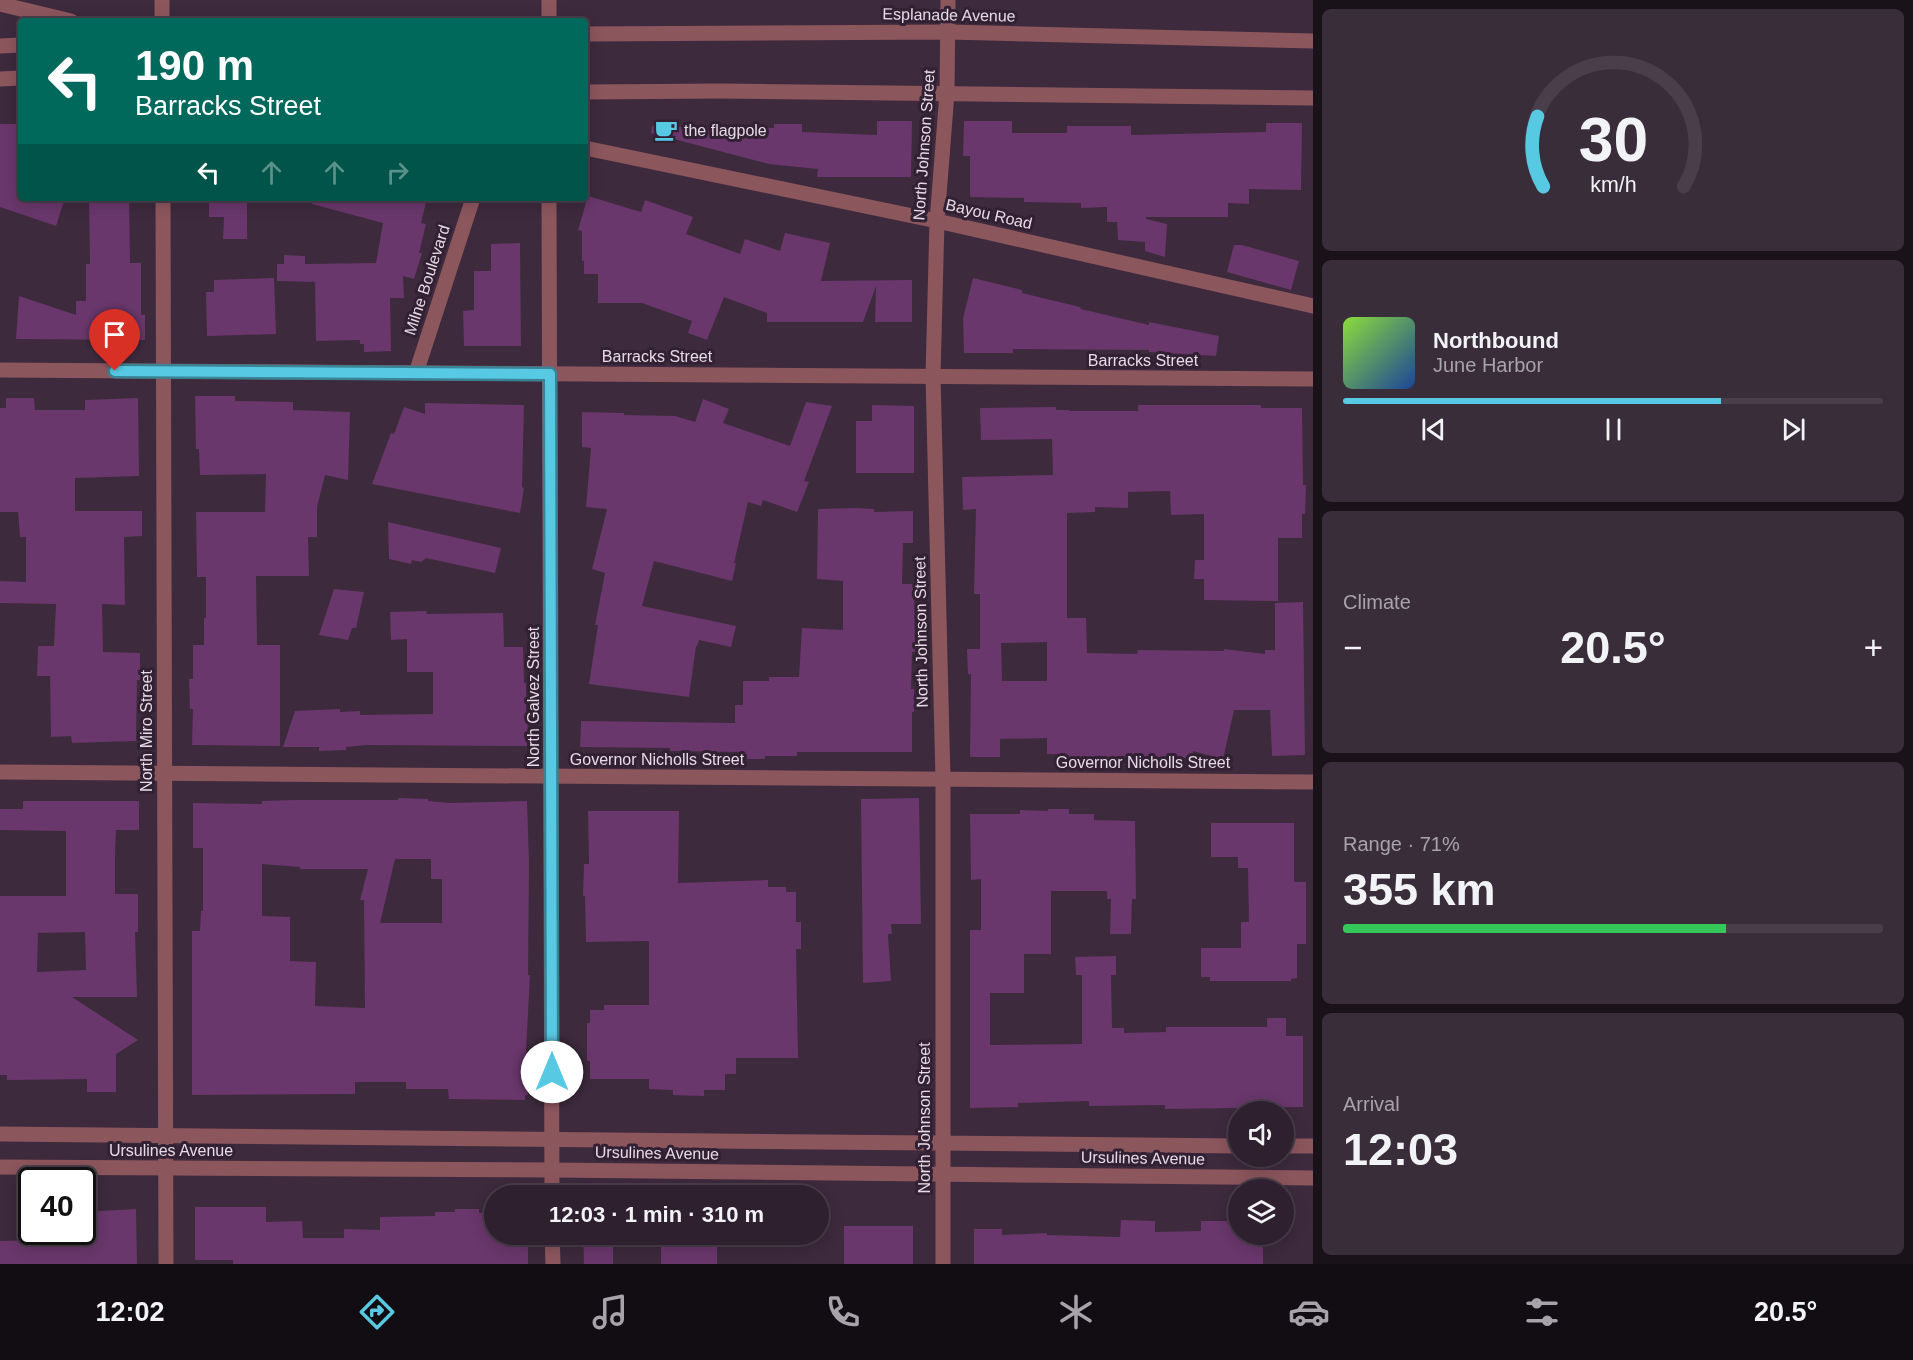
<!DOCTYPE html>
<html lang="en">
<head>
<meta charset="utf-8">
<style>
  :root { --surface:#2e202e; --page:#3a2d3a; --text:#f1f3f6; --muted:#a7a3aa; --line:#493e4a; --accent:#58c9e3 }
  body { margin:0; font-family:Helvetica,sans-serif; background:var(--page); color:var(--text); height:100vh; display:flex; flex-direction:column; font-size:22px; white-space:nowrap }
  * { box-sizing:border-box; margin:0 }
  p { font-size:20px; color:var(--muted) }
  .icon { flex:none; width:33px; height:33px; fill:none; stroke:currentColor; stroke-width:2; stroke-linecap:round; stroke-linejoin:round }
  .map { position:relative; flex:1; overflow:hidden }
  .panel { display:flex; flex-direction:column; gap:9px; padding:9px; background:#191219; width:600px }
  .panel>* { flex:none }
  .guide { position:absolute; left:18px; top:18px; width:570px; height:183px; border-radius:6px; box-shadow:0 3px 15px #0003,0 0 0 2px var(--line); background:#00695c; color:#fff; overflow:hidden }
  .fabs { position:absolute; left:1228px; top:1101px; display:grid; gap:12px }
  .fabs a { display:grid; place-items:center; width:66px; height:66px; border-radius:50%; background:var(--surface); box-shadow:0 3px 15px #0003,0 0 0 2px var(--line); font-size:30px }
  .speed { position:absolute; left:18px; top:1167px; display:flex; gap:12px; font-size:30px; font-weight:700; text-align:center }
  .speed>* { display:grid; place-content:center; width:78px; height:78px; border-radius:50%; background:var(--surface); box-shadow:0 3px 15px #0003,0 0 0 2px var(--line); line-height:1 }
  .speed .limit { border:3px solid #111; border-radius:9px; background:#fff; color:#111 }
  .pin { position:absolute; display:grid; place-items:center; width:51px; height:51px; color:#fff; margin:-62px -26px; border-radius:50% 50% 50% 0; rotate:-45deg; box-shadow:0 0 6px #0007 }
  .pin .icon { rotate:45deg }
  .me { position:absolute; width:66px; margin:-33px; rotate:0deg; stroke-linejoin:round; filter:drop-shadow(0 0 4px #0008) }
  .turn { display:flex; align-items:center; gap:21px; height:126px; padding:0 18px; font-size:27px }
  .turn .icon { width:78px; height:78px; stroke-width:2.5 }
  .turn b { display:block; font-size:42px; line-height:51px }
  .lanes { display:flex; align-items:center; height:57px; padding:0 18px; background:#0003; justify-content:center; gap:30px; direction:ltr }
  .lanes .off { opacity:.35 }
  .big { font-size:45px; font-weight:700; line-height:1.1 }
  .panel .card { flex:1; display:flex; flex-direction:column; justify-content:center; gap:9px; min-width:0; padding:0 21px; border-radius:9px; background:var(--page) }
  .panel .dial { align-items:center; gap:0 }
  .dial svg { height:156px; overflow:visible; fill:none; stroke:var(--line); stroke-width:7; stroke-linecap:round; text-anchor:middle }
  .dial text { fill:var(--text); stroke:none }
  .song { display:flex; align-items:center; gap:18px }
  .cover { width:72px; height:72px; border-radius:9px; background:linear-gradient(135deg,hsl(90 70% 55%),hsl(220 70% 35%)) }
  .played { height:6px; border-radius:3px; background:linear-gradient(90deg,var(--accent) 70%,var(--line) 70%) }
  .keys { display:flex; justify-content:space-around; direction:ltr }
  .heat { display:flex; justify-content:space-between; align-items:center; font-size:33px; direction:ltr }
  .charge { height:9px; border-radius:4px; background:linear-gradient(90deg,#34c759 71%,var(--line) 0) }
  .trip { position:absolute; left:484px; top:1185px; width:345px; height:60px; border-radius:30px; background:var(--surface); box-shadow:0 3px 15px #0003,0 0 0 2px var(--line); font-weight:700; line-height:60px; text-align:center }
  .dock { display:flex; height:96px; justify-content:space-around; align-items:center; background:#120d12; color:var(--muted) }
  .dock .icon { width:42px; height:42px }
  .dock .on { color:var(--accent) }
  .dock b { font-size:27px; color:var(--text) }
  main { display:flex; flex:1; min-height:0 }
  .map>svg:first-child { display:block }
  .building { fill:#69376b; fill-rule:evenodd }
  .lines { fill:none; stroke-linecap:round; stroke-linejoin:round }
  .minor { stroke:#8c565d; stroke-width:15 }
  .tertiary { stroke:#8c565d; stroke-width:15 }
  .route-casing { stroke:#398394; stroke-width:15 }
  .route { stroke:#58c9e3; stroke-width:10 }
  .labels { text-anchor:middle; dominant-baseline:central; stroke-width:6; stroke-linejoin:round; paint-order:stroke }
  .street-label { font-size:16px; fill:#e7dae7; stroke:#322033 }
  .poi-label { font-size:16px; fill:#e7dae7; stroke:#322033; text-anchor:start }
</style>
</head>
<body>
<main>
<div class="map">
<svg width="1313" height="1264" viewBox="0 0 1313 1264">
  <rect width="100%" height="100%" fill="#3d2a3d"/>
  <g class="building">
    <path d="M 877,121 L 912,121 L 911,177 L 817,177 L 818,169 L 769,164 L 651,133 L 652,126 L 774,128 L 774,124 L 802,124 L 802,132 L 877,135 Z"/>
    <path d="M 964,121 L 1012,121 L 1012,133 L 1067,133 L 1067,126 L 1131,126 L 1131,135 L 1266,132 L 1266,123 L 1302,123 L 1301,190 L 1249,189 L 1249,204 L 1228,203 L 1228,217 L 1146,217 L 1146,219 L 1167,224 L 1165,257 L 1145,251 L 1145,242 L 1118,240 L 1117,222 L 1107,222 L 1107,207 L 1081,208 L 1081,203 L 1024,202 L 1024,198 L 970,197 L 970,156 L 963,156 Z"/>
    <path d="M 0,124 L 21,124 L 21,198 L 65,198 L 56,226 L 0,207 Z"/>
    <path d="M 588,196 L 641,212 L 645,200 L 693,217 L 686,234 L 740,254 L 745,239 L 780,251 L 785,233 L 830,243 L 821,281 L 912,280 L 912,322 L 875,322 L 876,286 L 863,322 L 767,322 L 767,313 L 724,297 L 707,340 L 688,333 L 692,321 L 642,303 L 598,303 L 598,274 L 584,274 L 584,261 L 582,261 L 582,231 L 578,230 Z"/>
    <path d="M 89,198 L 129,198 L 130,263 L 141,263 L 141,315 L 145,315 L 145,340 L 16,339 L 19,296 L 76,315 L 76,301 L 86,301 L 86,264 L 90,264 Z"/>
    <path d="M 209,198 L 247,198 L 247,239 L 223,239 L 224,217 L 209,217 Z"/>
    <path d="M 313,198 L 427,198 L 421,223 L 426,224 L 419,253 L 422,253 L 414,279 L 403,276 L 404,298 L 390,298 L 391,351 L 364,352 L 364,344 L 360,344 L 360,340 L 316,341 L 315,282 L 277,281 L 277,264 L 284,264 L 284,255 L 305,256 L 305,264 L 376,263 L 383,223 L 312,204 Z"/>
    <path d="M 520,243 L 521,346 L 464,346 L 463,311 L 474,310 L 474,271 L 491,271 L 491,244 Z"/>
    <path d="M 1234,245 L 1242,245 L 1299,261 L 1291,290 L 1227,272 Z"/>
    <path d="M 274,278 L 276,334 L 207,336 L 206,292 L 214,292 L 214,280 Z"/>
    <path d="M 973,278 L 1022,290 L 1022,293 L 1080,307 L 1081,309 L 1149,325 L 1149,322 L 1219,336 L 1216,356 L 1149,352 L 1149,350 L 1013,349 L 1013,353 L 964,353 L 963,318 Z"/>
    <path d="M 195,396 L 235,396 L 235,401 L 293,402 L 293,410 L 350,412 L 348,480 L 325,475 L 317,507 L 317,537 L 308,537 L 309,576 L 256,576 L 257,645 L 280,645 L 280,746 L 192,745 L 193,709 L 190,709 L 189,679 L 193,679 L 193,645 L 204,645 L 204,618 L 206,618 L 206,577 L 197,577 L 196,512 L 265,512 L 266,474 L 200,475 L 199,449 L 196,449 Z"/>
    <path d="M 6,398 L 34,398 L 35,410 L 85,410 L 85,400 L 138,398 L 139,476 L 75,478 L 75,511 L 142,511 L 142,536 L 124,537 L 125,605 L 102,604 L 103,652 L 140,653 L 140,680 L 137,680 L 136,741 L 72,743 L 71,736 L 51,737 L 50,676 L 37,676 L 38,646 L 54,646 L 56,604 L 0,603 L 0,581 L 26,582 L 26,537 L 20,537 L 18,512 L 0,512 L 0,408 L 6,408 Z"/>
    <path d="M 703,399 L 729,409 L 723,423 L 790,446 L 806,402 L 832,406 L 804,481 L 809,482 L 797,512 L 763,500 L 761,506 L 748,502 L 734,563 L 736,563 L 732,581 L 654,561 L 642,606 L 736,626 L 731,647 L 699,640 L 697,646 L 696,646 L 689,697 L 589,684 L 598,625 L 595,625 L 605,573 L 592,569 L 607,509 L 586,507 L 591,448 L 582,447 L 582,412 L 624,413 L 624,415 L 675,416 L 695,422 Z"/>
    <path d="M 425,403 L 524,405 L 522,487 L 524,488 L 520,513 L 372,484 L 391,433 L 394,434 L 404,407 L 425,414 Z"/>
    <path d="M 872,405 L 914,406 L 914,473 L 856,473 L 856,421 L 872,421 Z"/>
    <path d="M 1138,405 L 1261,405 L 1261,408 L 1302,408 L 1303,485 L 1306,485 L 1305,514 L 1302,514 L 1302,538 L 1278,538 L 1278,601 L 1204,600 L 1204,579 L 1194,579 L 1195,560 L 1204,560 L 1204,514 L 1171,515 L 1170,491 L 1128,492 L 1128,508 L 1095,507 L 1095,512 L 1067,513 L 1067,618 L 1086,618 L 1087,653 L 1137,654 L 1138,650 L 1224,651 L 1224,649 L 1265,654 L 1265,650 L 1275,650 L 1275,603 L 1303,602 L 1305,755 L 1272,756 L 1270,710 L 1234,710 L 1223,759 L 1193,751 L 1193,758 L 1066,758 L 1066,754 L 1047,754 L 1047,738 L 1000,739 L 1000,757 L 970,757 L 971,674 L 968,674 L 967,649 L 980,649 L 980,594 L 974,594 L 976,509 L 963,510 L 962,477 L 1053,475 L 1052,439 L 981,440 L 980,408 L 1056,407 L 1056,410 L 1069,410 L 1069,411 L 1138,411 ZM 1047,642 L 1047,681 L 1002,681 L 1001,643 Z"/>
    <path d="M 856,508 L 874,509 L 874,512 L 913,511 L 913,543 L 903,543 L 902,584 L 914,584 L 915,652 L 912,652 L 911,689 L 914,689 L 914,712 L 912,712 L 912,752 L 797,752 L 797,756 L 765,756 L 765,759 L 742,759 L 742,752 L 670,751 L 670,748 L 580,747 L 581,721 L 735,723 L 735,705 L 743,705 L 743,681 L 769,681 L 769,677 L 799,677 L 802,628 L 843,630 L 843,581 L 817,579 L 818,509 Z"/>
    <path d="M 388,522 L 501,548 L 495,573 L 426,558 L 421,562 L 412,560 L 411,564 L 389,559 Z"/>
    <path d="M 334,589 L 364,592 L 356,628 L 352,628 L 348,640 L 319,635 Z"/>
    <path d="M 427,611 L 426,614 L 503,613 L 504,647 L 523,647 L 524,683 L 526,683 L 526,712 L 528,712 L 527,746 L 366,745 L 346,747 L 346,750 L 319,751 L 319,747 L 283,747 L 295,711 L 340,709 L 340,712 L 360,711 L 360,715 L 433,714 L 433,672 L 407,672 L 407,639 L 391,640 L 390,612 Z"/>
    <path d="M 398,798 L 428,799 L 428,801 L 450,803 L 527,801 L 529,862 L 528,975 L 530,975 L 525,1070 L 529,1071 L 528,1095 L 525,1095 L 525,1100 L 449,1099 L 448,1089 L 406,1089 L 406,1082 L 355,1082 L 355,1094 L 192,1095 L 192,931 L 200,931 L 201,911 L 203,911 L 203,848 L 193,848 L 193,803 L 262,804 L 262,801 L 298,800 L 398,800 ZM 395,859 L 431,859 L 431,879 L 442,879 L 442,923 L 380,923 ZM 262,864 L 300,867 L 300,869 L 368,869 L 360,900 L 364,900 L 365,1008 L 315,1006 L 316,962 L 290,961 L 290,917 L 262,916 Z"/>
    <path d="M 919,798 L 921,924 L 891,924 L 892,934 L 888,934 L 891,981 L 863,983 L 861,799 Z"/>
    <path d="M 23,801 L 139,801 L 139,830 L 116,830 L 115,853 L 115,894 L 138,894 L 138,932 L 135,932 L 137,997 L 72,997 L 138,1040 L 116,1054 L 116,1092 L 87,1092 L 87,1079 L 7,1080 L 7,1075 L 0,1075 L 0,896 L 66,896 L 66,831 L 0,830 L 0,809 L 23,809 ZM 85,932 L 86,970 L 37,972 L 38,933 Z"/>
    <path d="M 1048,809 L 1069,809 L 1069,814 L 1094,814 L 1094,820 L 1135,821 L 1136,899 L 1132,899 L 1131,934 L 1110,934 L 1111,899 L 1107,899 L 1107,891 L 1051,891 L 1051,954 L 1024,954 L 1024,993 L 990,993 L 990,1045 L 1082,1044 L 1082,975 L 1076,975 L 1075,957 L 1116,956 L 1116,975 L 1111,975 L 1112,1028 L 1124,1028 L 1124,1033 L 1166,1032 L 1166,1027 L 1267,1027 L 1267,1018 L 1286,1018 L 1286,1036 L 1303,1036 L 1303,1107 L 1165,1109 L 1165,1105 L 1089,1106 L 1089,1101 L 1018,1103 L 1018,1107 L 970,1108 L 970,930 L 981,930 L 981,879 L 971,880 L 970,814 L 1020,814 L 1020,810 L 1048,811 Z"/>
    <path d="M 588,811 L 679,811 L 678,883 L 768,880 L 768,887 L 786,887 L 786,892 L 796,892 L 796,922 L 801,922 L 801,949 L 796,949 L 798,1058 L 736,1058 L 736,1074 L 725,1074 L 725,1090 L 704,1090 L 704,1096 L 673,1095 L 673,1090 L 649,1089 L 649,1079 L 590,1079 L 590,1061 L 587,1061 L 587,1023 L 590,1023 L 590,1010 L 604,1010 L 604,1005 L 649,1005 L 649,941 L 586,942 L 585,896 L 583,896 L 584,864 L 589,864 Z"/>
    <path d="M 1211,823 L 1294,823 L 1294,882 L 1306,882 L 1306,944 L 1297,944 L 1297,978 L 1291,979 L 1291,981 L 1210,981 L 1210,977 L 1201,977 L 1201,948 L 1241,948 L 1241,922 L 1249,922 L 1248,868 L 1238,868 L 1238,857 L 1211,857 Z"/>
    <path d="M 195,1207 L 266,1207 L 266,1222 L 302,1221 L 303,1238 L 344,1238 L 344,1229 L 380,1230 L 380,1217 L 435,1216 L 435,1212 L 455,1212 L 455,1209 L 479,1209 L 479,1213 L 495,1213 L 495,1234 L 528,1234 L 528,1264 L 233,1264 L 233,1260 L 195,1260 Z"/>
    <path d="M 136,1209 L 137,1264 L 0,1264 L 0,1241 L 39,1240 L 39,1232 L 82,1232 L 82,1212 Z"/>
    <path d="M 1121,1220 L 1155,1221 L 1155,1232 L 1201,1231 L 1201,1221 L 1239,1221 L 1239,1234 L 1263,1234 L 1263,1264 L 974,1264 L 974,1229 L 1002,1229 L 1002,1235 L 1047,1233 L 1047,1235 L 1120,1237 Z"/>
    <rect x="844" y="1226" width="69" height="38"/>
    <path d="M 583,1234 L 613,1234 L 613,1264 L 584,1264 Z"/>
    <rect x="661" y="1234" width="56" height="30"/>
  </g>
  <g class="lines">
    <g class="minor">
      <path d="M 0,4 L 71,21"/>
      <path d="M 585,148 L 937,221 L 1313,306"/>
      <path d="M 0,370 L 1313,379"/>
      <path d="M 416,373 L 473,198"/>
      <path d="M 0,772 L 1313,782"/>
      <path d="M 0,1134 L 1239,1146"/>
      <path d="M 1284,1146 L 1313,1146"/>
      <path d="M 0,1167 L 552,1170 L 1313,1178"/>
      <path d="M 943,1264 L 943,779 L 933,376 L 937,221 L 947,93 L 948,0"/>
    </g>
    <g class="tertiary">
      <path d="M 162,0 L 162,21"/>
      <path d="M 549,0 L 549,21"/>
      <path d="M 585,34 L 948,32 L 1313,41"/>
      <path d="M 0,46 L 21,45"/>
      <path d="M 0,79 L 21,78"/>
      <path d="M 585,92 L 720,91 L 1313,98"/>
      <path d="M 163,198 L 166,1264"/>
      <path d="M 549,198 L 552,1196"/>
      <path d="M 552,1234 L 553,1264"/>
    </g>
  </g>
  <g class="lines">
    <g class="route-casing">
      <path id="route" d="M 115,371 L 550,374 L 552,1072"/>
    </g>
    <use href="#route" class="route"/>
  </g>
  <defs>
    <g id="cafe-bare" transform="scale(1.8)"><path d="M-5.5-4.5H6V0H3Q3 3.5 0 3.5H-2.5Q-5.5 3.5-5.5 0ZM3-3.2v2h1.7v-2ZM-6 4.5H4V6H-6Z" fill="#58c9e3" stroke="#322033" stroke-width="2.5" paint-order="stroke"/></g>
  </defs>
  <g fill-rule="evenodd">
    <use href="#cafe-bare" x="666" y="130"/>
  </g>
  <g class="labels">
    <g class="street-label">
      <text transform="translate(949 15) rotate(1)">Esplanade Avenue</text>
      <text transform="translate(924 145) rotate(-86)">North Johnson Street</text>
      <text transform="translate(989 214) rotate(13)">Bayou Road</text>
      <text transform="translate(427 280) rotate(-72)">Milne Boulevard</text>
      <text x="657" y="356">Barracks Street</text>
      <text x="1143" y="360">Barracks Street</text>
      <text transform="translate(921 632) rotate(-91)">North Johnson Street</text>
      <text transform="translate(533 697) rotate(-90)">North Galvez Street</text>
      <text transform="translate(146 731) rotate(-90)">North Miro Street</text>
      <text x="657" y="759">Governor Nicholls Street</text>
      <text x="1143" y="762">Governor Nicholls Street</text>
      <text transform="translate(924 1118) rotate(-90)">North Johnson Street</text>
      <text x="171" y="1150">Ursulines Avenue</text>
      <text transform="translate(657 1153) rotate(1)">Ursulines Avenue</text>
      <text transform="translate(1143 1158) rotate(1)">Ursulines Avenue</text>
    </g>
    <g class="poi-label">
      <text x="684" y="130">the flagpole</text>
    </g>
  </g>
</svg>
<div class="fabs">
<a><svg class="icon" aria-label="sound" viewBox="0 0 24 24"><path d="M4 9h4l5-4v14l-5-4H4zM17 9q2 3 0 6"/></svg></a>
<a><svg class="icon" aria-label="layers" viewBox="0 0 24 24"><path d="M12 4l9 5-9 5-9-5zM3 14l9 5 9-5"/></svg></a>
</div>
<div class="speed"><div class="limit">40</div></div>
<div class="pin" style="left:115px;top:371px;background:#d93025"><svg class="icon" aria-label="arrive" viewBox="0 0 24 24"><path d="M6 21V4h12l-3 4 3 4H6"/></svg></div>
<svg class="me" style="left:552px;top:1072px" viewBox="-20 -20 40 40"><circle r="19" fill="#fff"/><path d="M0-13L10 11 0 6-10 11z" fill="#58c9e3"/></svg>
<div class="trip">12:03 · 1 min · 310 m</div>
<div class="guide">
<div class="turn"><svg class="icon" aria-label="left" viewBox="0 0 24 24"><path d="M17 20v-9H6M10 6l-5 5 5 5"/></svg><div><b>190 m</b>Barracks Street</div></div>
<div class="lanes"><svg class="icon" aria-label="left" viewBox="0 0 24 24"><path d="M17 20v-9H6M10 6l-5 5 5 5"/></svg><svg class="icon off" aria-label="ahead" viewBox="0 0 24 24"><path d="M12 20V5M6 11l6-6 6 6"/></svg><svg class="icon off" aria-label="ahead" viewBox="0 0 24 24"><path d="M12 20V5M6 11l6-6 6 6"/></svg><svg class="icon off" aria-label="right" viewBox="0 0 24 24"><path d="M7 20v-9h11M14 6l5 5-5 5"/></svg></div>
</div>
</div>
<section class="panel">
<div class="card dial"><svg viewBox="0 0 100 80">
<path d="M14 69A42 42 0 1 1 86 69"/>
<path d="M14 69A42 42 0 0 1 11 33" stroke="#58c9e3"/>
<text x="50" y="56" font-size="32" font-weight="700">30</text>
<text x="50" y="72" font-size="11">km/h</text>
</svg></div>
<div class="card">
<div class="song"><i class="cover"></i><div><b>Northbound</b><p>June Harbor</p></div></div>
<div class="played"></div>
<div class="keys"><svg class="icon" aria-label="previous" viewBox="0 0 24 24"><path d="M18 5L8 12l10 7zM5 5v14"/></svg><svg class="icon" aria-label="pause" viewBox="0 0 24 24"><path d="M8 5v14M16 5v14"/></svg><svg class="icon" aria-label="next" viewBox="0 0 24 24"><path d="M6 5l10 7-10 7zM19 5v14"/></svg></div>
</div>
<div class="card"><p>Climate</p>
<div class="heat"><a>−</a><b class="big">20.5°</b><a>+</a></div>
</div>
<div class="card"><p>Range · 71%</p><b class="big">355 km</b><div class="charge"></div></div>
<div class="card"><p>Arrival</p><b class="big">12:03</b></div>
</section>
</main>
<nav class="dock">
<b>12:02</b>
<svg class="icon on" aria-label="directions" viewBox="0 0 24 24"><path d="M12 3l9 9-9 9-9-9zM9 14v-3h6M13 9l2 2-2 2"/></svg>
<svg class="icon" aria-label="music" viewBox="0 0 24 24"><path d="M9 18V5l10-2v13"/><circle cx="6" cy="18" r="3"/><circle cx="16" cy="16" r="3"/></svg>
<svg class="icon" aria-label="phone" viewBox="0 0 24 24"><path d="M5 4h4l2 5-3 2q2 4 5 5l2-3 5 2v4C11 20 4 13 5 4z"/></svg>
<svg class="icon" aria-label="climate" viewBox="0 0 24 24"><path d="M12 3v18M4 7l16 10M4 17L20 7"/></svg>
<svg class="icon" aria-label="car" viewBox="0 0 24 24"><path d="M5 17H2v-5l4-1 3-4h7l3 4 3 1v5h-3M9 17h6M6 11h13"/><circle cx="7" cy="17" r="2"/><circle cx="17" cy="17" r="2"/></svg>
<svg class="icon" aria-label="filters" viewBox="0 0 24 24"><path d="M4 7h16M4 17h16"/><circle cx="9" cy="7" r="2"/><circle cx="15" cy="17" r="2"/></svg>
<b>20.5°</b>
</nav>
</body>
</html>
